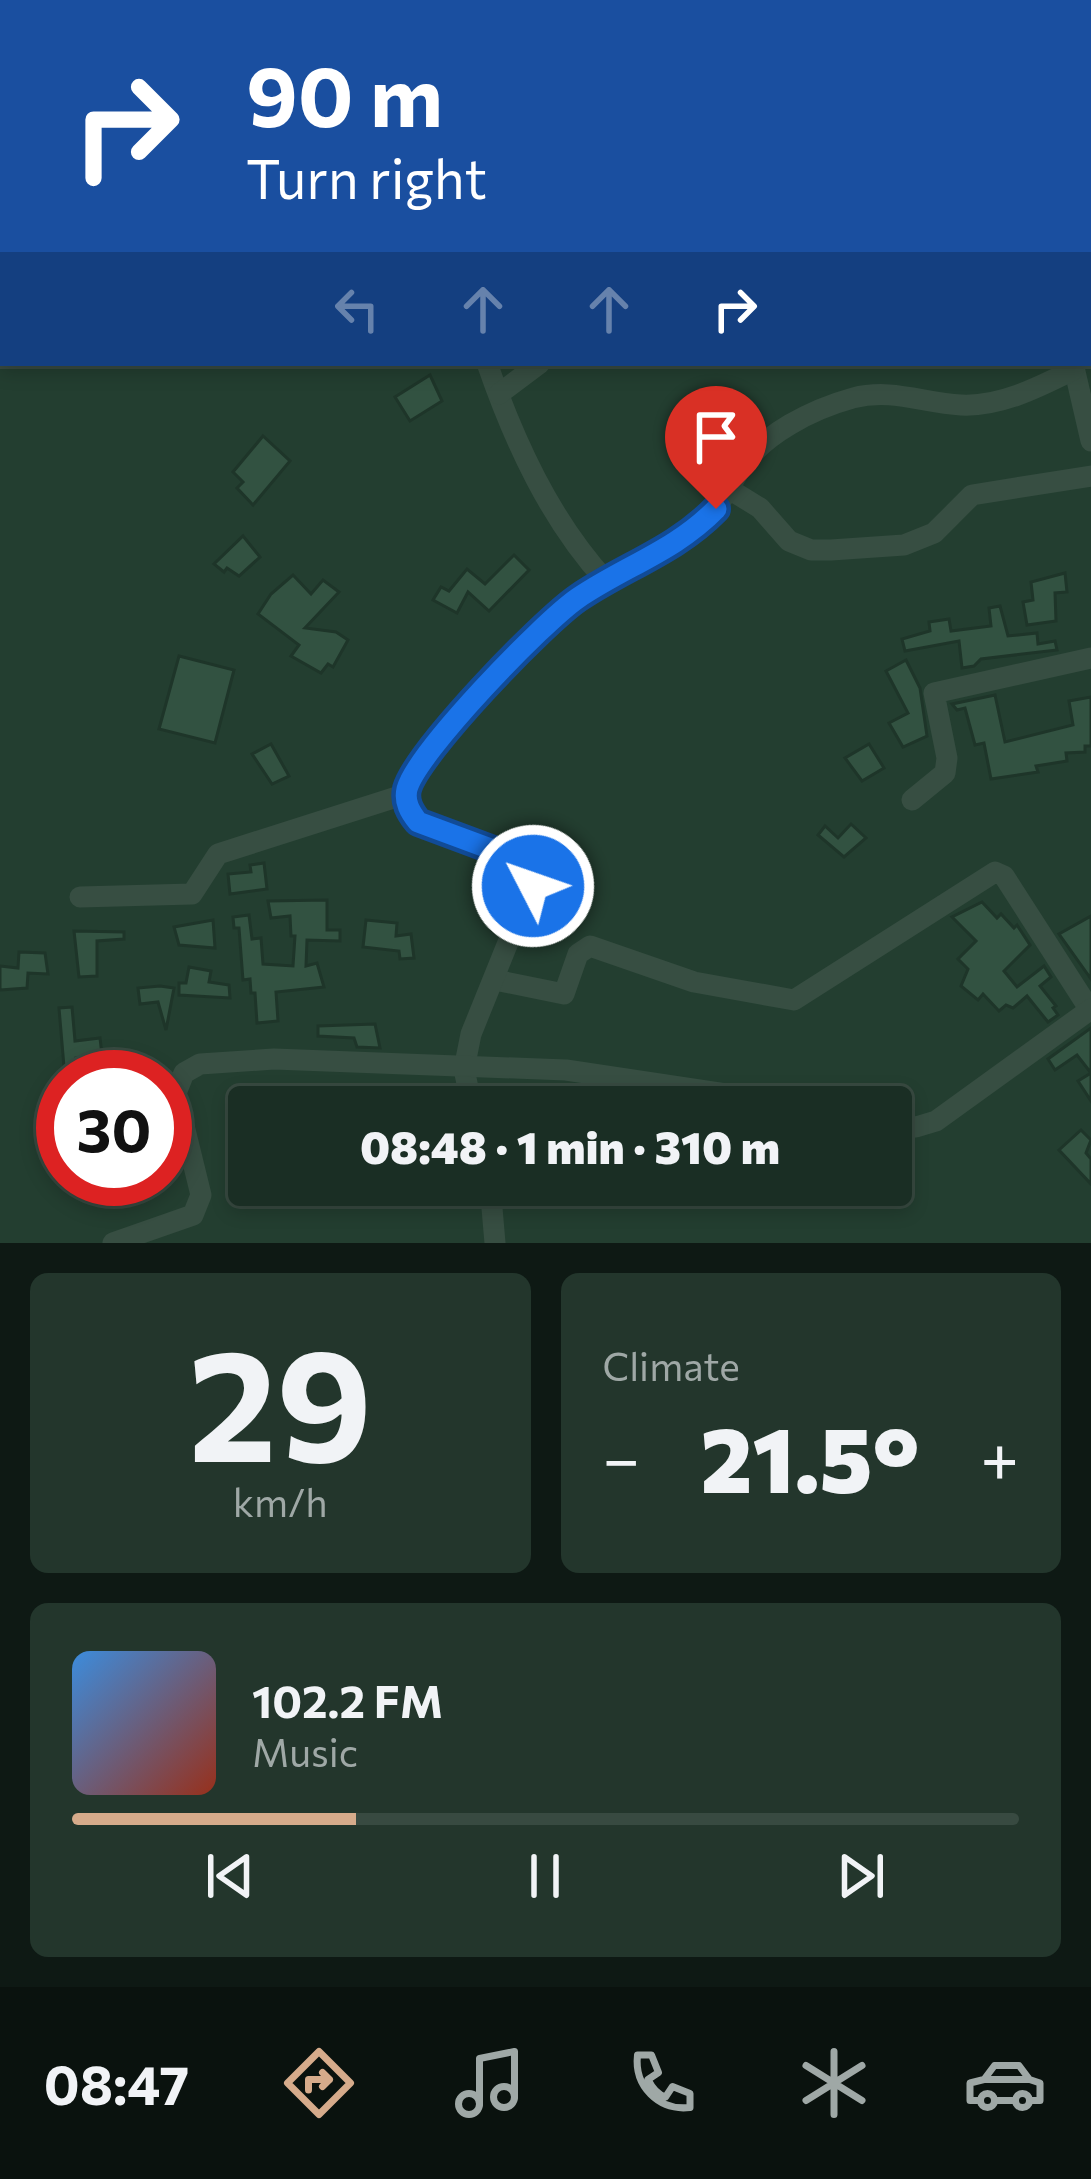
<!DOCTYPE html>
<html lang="en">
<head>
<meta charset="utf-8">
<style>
  :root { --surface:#1a2e24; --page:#23362c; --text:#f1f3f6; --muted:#9fa8a6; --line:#384a41; --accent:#d6ab8b }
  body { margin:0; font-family:Commissioner,sans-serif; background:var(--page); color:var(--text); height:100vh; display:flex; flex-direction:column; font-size:45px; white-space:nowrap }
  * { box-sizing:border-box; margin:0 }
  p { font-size:39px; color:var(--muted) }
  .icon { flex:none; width:66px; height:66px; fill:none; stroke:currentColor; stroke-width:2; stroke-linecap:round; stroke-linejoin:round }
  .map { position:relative; height:1243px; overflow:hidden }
  .drawer { display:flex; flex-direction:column; gap:30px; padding:30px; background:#0e1914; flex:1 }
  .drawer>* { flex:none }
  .banner { position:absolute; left:0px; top:0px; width:1092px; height:366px; box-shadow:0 6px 18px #0003,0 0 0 3px var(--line); background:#1a4fa0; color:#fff; overflow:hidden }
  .speed { position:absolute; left:36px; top:1050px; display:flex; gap:24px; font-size:60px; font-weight:700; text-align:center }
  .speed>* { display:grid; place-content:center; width:156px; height:156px; border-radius:50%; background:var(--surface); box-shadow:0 6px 18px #0003,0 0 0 3px var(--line); line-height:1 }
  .speed .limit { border:18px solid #d22; background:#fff; color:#111 }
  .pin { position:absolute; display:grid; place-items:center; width:102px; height:102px; color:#fff; margin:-123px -51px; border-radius:50% 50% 50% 0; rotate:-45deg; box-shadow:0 0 12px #0007 }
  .pin .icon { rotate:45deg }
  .me { position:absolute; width:132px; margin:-66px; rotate:311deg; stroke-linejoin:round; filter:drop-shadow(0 0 9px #0008) }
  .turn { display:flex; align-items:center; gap:42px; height:252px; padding:0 48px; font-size:54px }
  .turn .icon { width:156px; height:156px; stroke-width:2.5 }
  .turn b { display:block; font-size:84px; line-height:102px }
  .lanes { display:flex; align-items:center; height:114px; padding:0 48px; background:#0003; justify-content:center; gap:60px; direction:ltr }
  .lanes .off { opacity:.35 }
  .big { font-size:90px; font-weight:800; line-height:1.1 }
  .drawer .widget { flex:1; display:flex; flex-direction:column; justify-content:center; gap:18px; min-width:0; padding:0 42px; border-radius:18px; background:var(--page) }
  .drawer .dial { align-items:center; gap:0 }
  .dial b { font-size:156px; line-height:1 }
  .song { display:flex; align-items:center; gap:36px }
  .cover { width:144px; height:144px; border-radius:18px; background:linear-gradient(135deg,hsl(210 70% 55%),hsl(10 70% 35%)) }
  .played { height:12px; border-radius:6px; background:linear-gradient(90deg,var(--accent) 30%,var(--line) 30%) }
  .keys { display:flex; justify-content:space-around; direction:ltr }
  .heat { display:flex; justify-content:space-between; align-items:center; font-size:66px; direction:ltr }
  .drawer .tiles { flex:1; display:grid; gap:30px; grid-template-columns:1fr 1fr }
  .widget:last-child { grid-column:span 2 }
  .trip { position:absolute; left:228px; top:1086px; width:684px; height:120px; border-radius:12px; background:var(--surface); box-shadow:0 6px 18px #0003,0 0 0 3px var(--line); font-weight:800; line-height:120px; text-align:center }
  .tab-bar { display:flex; height:192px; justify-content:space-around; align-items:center; background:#0a120e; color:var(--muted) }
  .tab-bar .icon { width:84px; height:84px }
  .tab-bar .on { color:var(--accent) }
  .tab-bar b { font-size:54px; color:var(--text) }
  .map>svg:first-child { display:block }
  .building { fill:#325241; stroke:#1e3529; stroke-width:3 }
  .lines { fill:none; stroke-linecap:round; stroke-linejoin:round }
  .minor { stroke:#374e42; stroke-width:21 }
  .route-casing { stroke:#114b97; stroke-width:30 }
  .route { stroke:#1a73e8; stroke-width:21 }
</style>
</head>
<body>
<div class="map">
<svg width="1091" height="1243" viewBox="0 0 1091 1243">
  <rect width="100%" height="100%" fill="#233e30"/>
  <g class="building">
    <path d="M 430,375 L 442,401 L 410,421 L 395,397 Z"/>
    <path d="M 263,436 L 290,461 L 253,505 L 237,488 L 243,482 L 233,472 Z"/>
    <path d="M 243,536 L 260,557 L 239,576 L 227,568 L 224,572 L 214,564 Z"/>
    <path d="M 514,555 L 529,570 L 489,611 L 468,592 L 457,613 L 433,600 L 441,587 L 449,591 L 467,569 L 485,584 Z"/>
    <path d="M 1065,573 L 1067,592 L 1055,593 L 1056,621 L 1027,625 L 1023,602 L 1033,600 L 1031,582 Z"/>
    <path d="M 293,575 L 311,594 L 323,580 L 339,592 L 305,628 L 336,632 L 348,640 L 333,667 L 328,664 L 321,673 L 291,656 L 299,645 L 258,614 L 271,594 Z"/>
    <path d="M 1000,606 L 1008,636 L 1037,633 L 1038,644 L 1055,641 L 1057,650 L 981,659 L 974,666 L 962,668 L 959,641 L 905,651 L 902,639 L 930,631 L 929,622 L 949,619 L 951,631 L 991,626 L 989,608 Z"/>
    <path d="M 179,656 L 234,670 L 215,743 L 159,729 Z"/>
    <path d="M 906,660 L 920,688 L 927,736 L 903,747 L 889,723 L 908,713 L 886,671 Z"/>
    <path d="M 995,695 L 1005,742 L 1073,725 L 1069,701 L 1091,697 L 1091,746 L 1085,746 L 1085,752 L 1066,753 L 1067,761 L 1036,766 L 1038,772 L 991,779 L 984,743 L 975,745 L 965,708 L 957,710 L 952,704 Z"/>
    <path d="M 271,744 L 289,776 L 272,784 L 252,754 Z"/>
    <path d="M 869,744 L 884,768 L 862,781 L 845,758 Z"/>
    <path d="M 851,824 L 866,838 L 844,857 L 818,835 L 825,826 L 838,838 Z"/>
    <path d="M 264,863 L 267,889 L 230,894 L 228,874 L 251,872 L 250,865 Z"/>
    <path d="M 327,900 L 327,930 L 340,930 L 340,941 L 307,940 L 306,966 L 317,963 L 324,987 L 276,992 L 278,1021 L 257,1023 L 255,993 L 251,993 L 250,979 L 243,980 L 239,928 L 234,928 L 233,917 L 249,915 L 252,939 L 261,938 L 263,964 L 293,966 L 295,936 L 291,936 L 290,916 L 271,918 L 268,901 Z"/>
    <path d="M 982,902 L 997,918 L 1001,914 L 1014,928 L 1017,925 L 1030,945 L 1004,971 L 1017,987 L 1044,966 L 1051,977 L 1040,986 L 1056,1006 L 1053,1008 L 1058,1015 L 1048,1022 L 1027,996 L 1013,1008 L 1006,1005 L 999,1011 L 983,994 L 978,1000 L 961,986 L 968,969 L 958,959 L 976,941 L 952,917 Z"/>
    <path d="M 1091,916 L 1091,979 L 1059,934 Z"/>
    <path d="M 213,920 L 215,948 L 179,945 L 174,927 Z"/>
    <path d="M 366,920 L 397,923 L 396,936 L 411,934 L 414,958 L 400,959 L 399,951 L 363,947 Z"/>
    <path d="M 74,931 L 124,932 L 124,939 L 97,941 L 97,976 L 79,977 Z"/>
    <path d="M 19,952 L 45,953 L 48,974 L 28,973 L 27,988 L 0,990 L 0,966 L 18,968 Z"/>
    <path d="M 189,967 L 211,971 L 209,982 L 229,985 L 230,998 L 179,995 L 179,983 L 186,983 Z"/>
    <path d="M 160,986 L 174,988 L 166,1030 L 158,1002 L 140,1004 L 138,988 Z"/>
    <path d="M 72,1007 L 75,1041 L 100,1038 L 102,1055 L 76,1058 L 77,1066 L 64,1067 L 59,1008 Z"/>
    <path d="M 375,1024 L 380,1048 L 357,1047 L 354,1038 L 318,1036 L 318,1026 Z"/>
    <path d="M 1091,1028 L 1091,1101 L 1078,1081 L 1091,1073 L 1077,1055 L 1055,1070 L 1048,1059 Z"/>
    <path d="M 1081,1130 L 1091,1140 L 1086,1153 L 1091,1159 L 1091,1184 L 1059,1150 Z"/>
  </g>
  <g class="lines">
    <g class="minor">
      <path d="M 840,0 L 840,3"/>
      <path d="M 1085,0 L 1085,3"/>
      <path d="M 1089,33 L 1091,48"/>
      <path d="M 1089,95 L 1091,95"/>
      <path d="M 1089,317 L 1091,315"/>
      <path d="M 487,363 C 514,441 550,520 606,581"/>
      <path d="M 1073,363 L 1091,441"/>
      <path d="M 499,394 L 540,363"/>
      <path d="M 729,489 L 760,508 L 789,541 L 811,550 L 831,550 L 904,545 L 934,533 L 972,495 L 1091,476"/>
      <path d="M 912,800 L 945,773 L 947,758 L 934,693 L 1091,658"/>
      <path d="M 80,897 L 192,894 L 218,854 L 406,794"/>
      <path d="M 495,980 L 564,994 L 578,954 L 590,946 L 694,982 L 794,1000 L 995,872 L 1004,876 L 1090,1010"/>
      <path d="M 472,1107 L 464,1069 L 471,1034 L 534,878 L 523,861 L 418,822 L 406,794 C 419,749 538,625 579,597 C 614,573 656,561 690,535 C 713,518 725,494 740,470 C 762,434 813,409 853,398 C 892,388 923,403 961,405 C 1000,407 1039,387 1073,370"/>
      <path d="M 891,1125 L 916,1127 L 936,1121 L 1091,1009"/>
      <path d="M 490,1185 L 495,1243"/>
      <path d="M 113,1243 L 193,1215 L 201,1195 L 176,1093 L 184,1073 L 200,1064 L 274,1059 L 566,1070 L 814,1107"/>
    </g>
  </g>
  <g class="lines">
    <g class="route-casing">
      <path id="route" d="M 533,886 L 532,872 L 523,861 L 418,822 C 410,812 404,802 407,789 C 417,752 543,622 578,598 C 625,566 675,551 716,509"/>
    </g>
    <use href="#route" class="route"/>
  </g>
</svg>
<div class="speed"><div class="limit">30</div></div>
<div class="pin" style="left:716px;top:509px;background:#d93025"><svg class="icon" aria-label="arrive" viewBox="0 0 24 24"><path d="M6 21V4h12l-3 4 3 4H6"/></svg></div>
<svg class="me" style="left:533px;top:886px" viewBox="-20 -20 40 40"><circle r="17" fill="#1a73e8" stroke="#fff" stroke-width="3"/><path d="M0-11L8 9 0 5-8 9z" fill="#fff"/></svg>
<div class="trip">08:48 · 1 min · 310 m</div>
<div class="banner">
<div class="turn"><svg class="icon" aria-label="right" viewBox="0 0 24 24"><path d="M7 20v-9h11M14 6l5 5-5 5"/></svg><div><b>90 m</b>Turn right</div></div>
<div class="lanes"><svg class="icon off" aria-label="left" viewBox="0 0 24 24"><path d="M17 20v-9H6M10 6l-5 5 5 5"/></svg><svg class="icon off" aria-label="ahead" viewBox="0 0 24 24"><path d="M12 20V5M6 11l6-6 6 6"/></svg><svg class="icon off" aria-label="ahead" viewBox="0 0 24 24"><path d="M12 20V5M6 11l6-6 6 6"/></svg><svg class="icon" aria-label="right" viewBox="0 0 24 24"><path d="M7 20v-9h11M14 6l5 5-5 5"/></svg></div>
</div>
</div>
<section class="drawer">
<div class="tiles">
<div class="widget dial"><b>29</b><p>km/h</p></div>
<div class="widget"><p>Climate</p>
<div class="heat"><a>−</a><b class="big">21.5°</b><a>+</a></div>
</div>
<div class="widget">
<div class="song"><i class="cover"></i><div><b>102.2 FM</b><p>Music</p></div></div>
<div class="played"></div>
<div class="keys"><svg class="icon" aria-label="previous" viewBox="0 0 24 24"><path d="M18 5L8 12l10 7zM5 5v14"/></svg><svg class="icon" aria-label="pause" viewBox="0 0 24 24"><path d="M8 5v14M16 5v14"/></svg><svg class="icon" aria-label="next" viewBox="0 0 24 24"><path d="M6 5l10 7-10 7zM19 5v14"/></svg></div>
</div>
</div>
</section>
<nav class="tab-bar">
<b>08:47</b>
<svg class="icon on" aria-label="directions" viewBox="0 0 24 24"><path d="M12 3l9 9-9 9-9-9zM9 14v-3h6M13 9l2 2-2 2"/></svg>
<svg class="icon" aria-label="music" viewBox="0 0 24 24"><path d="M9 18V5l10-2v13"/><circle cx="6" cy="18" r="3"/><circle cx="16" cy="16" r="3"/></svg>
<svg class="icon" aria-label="phone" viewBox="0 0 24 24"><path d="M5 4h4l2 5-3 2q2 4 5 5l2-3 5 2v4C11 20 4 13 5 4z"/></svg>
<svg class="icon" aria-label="climate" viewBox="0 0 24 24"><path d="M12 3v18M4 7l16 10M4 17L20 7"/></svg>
<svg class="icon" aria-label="car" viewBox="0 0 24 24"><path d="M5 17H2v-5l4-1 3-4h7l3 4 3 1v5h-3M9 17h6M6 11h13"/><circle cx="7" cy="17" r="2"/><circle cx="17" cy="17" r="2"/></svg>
</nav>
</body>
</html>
